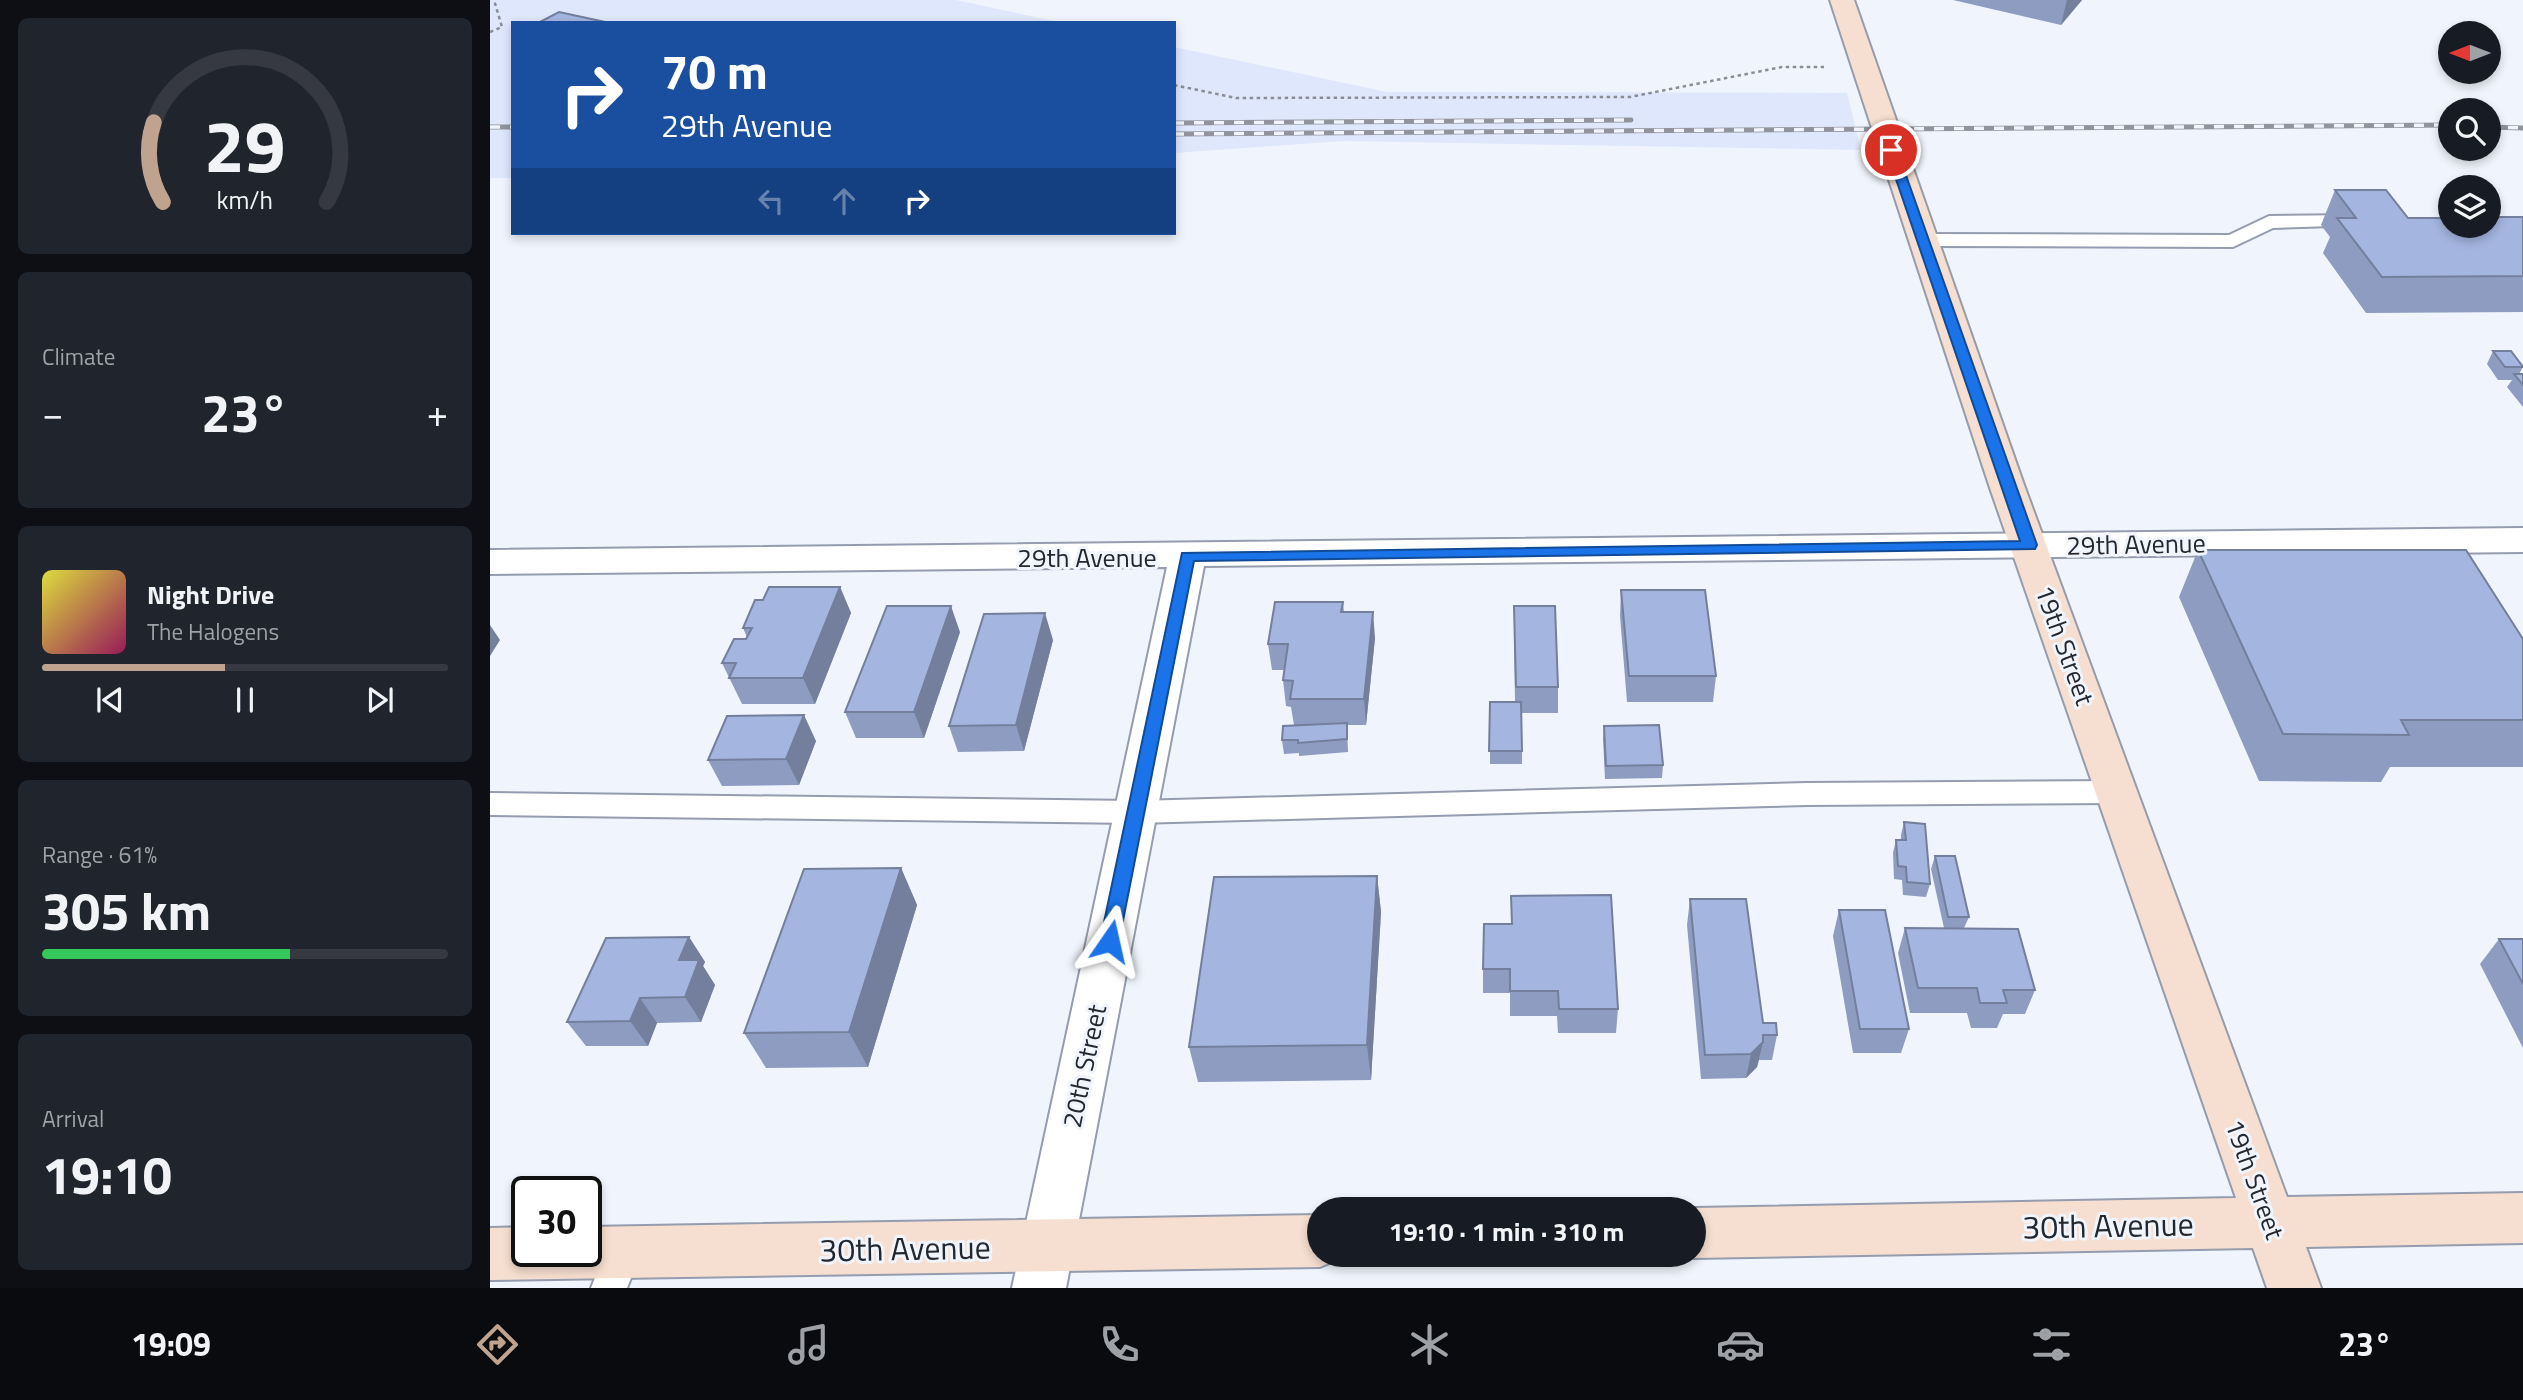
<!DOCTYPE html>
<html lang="en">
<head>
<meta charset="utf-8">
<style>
  :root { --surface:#171b24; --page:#20242c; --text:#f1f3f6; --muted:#9ea1a6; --line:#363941; --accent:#c0a38e }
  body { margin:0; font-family:"Titillium Web",sans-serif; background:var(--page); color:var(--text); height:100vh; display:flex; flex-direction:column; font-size:26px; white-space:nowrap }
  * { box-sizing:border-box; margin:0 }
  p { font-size:23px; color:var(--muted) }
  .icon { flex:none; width:38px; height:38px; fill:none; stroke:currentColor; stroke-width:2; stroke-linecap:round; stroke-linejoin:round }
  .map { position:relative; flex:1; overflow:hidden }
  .sheet { display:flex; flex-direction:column; gap:18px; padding:18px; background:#0d0f14; width:490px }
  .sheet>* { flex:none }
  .top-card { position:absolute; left:21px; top:21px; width:665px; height:214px; border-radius:0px; box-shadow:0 4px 10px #0003; background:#1a4fa0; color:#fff; overflow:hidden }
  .needle { width:46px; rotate:270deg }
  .buttons { position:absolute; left:1948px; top:21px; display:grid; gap:14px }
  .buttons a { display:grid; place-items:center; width:63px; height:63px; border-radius:50%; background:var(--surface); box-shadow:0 4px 10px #0003; font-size:35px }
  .speed { position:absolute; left:21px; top:1176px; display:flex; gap:14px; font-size:35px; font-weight:700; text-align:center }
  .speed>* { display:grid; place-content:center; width:91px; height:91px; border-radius:50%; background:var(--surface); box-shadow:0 4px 10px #0003; line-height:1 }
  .speed .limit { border:4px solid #111; border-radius:10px; background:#fff; color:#111 }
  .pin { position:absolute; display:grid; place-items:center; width:60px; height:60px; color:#fff; margin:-30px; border:4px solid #fff; border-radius:50%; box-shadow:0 2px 7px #0007 }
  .me { position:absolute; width:77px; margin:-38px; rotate:11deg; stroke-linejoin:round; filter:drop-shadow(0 0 5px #0008) }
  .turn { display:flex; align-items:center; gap:24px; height:147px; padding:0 35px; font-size:32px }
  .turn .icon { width:91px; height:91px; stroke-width:2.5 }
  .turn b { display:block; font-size:49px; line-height:60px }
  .lanes { display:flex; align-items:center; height:66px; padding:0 35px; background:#0003; justify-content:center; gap:35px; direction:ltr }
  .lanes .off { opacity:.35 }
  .big { font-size:52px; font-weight:700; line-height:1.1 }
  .sheet .tile { flex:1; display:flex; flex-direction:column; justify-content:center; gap:10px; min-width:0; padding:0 24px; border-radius:10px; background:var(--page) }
  .sheet .dial { align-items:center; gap:0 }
  .dial svg { height:182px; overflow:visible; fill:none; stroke:var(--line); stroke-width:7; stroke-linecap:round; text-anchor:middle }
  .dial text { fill:var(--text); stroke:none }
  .song { display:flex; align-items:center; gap:21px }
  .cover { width:84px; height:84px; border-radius:10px; background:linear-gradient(135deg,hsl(60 70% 55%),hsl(330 70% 35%)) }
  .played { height:7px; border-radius:4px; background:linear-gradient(90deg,var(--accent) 45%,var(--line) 45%) }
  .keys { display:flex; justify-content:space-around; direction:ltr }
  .heat { display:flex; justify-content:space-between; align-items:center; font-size:38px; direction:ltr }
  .charge { height:10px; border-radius:5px; background:linear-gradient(90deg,#34c759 61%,var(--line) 0) }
  .trip { position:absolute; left:817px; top:1197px; width:399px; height:70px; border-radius:35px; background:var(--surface); box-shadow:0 4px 10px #0003; font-weight:700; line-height:70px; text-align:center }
  .menu { display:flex; height:112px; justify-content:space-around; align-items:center; background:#090b0e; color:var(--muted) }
  .menu .icon { width:49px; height:49px }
  .menu .selected { color:var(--accent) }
  .menu b { font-size:32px; color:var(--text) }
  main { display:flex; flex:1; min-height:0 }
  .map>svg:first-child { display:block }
  .built { fill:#dfe7fd }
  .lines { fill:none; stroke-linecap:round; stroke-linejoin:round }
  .lane-casing { stroke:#949cae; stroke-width:4 }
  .street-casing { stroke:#949cae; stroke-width:4 }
  .secondary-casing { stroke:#949cae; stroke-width:4 }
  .path { stroke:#898d94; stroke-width:2.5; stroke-dasharray:3.5 3.5; stroke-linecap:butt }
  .lane { fill:#fff; fill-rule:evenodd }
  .street { fill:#fff; fill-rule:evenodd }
  .secondary { fill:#f6dfd0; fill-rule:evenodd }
  .rail-casing { stroke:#91949c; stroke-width:5 }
  .rail { stroke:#f0f4fc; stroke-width:3.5; stroke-dasharray:10; stroke-linecap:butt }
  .wall { fill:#8d9cc0 }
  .shaded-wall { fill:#737f9c }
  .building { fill:#a4b5df; stroke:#737f9c; stroke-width:2 }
  .route { fill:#1a73e8; stroke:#114b97; stroke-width:2 }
  .labels { text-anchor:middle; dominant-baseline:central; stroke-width:6; stroke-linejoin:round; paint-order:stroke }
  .street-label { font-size:26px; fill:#24272e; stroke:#f0f4fc }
  .near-street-label { font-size:32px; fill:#24272e; stroke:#f0f4fc }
</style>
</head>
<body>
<main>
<section class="sheet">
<div class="tile dial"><svg viewBox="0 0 100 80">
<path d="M14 69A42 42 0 1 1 86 69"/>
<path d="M14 69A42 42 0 0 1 10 34" stroke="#c0a38e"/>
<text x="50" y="56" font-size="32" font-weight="700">29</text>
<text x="50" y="72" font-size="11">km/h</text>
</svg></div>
<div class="tile"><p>Climate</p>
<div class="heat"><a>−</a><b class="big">23°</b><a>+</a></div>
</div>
<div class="tile">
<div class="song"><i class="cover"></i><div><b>Night Drive</b><p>The Halogens</p></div></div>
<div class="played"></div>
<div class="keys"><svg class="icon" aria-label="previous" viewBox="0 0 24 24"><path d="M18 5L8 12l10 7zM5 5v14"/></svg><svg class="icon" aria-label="pause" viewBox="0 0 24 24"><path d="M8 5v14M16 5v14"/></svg><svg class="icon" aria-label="next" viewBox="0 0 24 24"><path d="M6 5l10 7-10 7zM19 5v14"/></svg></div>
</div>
<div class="tile"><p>Range · 61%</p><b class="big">305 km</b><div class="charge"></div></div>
<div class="tile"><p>Arrival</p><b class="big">19:10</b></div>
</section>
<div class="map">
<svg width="2033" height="1288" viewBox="0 0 2033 1288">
  <rect width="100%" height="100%" fill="#f0f4fc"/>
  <g class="built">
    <path d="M 0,0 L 466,0 L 573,23 L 23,23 L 23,178 L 0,178 Z"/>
    <path d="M 684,47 L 897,92 L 1357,93 L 1371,150 L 853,141 L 684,153 Z"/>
  </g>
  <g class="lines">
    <g class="lane-casing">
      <g id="lane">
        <path d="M 1868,215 L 1878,221 L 1875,225 L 1783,228 L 1743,247 L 1433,246 L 1423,240 L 1433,234 L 1739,235 L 1779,216 Z"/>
        <path d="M 1627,781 L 1637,784 L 1641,792 L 1637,800 L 1627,803 L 1317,805 L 646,823 L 0,815 L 0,793 L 646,801 L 1317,783 Z"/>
        <path d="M 133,1235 L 146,1240 L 151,1253 L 137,1288 L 101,1288 L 120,1240 Z"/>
      </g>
    </g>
    <g class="street-casing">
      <path id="street" d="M 2033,528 L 2033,552 L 714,566 L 576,1288 L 522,1288 L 677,567 L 0,574 L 0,550 Z"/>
    </g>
    <g class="secondary-casing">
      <g id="secondary">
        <path d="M 1340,0 L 1364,0 L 1534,485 L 1797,1197 L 2033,1193 L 2033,1243 L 1816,1247 L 1831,1288 L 1777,1288 L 1763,1248 L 1204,1258 L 1195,1255 L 1204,1255 L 1204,1209 L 1200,1209 L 1204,1208 L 1746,1198 L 1499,485 Z"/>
        <path d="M 830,1215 L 830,1255 L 851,1255 L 849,1259 L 830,1267 L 0,1280 L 0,1228 L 37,1227 L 37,1251 L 96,1251 L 96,1227 Z"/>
      </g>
    </g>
    <g class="path">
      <path d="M 0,32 L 12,27 L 4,0"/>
      <path d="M 684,85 L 746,98 L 1140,97 L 1292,67 L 1334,67"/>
    </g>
    <use href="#lane" class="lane"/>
    <use href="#street" class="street"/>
    <use href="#secondary" class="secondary"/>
    <g class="rail-casing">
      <g id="rail">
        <path d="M 684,123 L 1141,120"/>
        <path d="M 0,127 L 23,127"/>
        <path d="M 1998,127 L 2033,128"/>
        <path d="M 684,134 L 1960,125"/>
      </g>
    </g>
    <use href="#rail" class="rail"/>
  </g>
  <g class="wall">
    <path d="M 1463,0 L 1592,0 L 1571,25 Z"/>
    <path d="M 1845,190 L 1918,218 L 2033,217 L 2033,312 L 1876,313 L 1833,253 L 1840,237 L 1831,225 Z"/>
    <path d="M 2003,351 L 2033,367 L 2029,374 L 2033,374 L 2033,407 L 2017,387 L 2022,380 L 2008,380 L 1997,364 Z"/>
    <path d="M 1708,550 L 2033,639 L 2033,767 L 1900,767 L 1891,782 L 1769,781 L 1689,597 Z"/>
    <path d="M 350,587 L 361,613 L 325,704 L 252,704 L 232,663 L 256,639 L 257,637 L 253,628 L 273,600 Z"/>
    <path d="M 1131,590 L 1226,676 L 1223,702 L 1137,702 L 1130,616 Z"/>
    <path d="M 853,602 L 854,612 L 885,638 L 876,725 L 857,725 L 858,752 L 809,756 L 809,753 L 794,754 L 792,740 L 804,725 L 801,707 L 796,706 L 793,680 L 794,670 L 782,670 L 778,644 Z"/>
    <path d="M 470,632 L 434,738 L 366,738 L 355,712 Z"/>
    <path d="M 1024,632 L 1068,687 L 1068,713 L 1032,713 L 1032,764 L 1000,764 L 1000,702 L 1025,702 Z"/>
    <path d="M 563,640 L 534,751 L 468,752 L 459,726 Z"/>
    <path d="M 1114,726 L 1173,765 L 1172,778 L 1115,779 L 1113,739 Z"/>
    <path d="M 326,741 L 309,785 L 232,786 L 218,760 Z"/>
    <path d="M 1414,822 L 1440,884 L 1436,897 L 1413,895 L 1412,880 L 1404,879 L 1403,853 L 1406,840 L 1411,840 L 1411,835 Z"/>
    <path d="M 1445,856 L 1479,917 L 1474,928 L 1545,990 L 1535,1014 L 1513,1014 L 1507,1028 L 1481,1028 L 1477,1013 L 1420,1013 L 1408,953 L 1415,928 L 1454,928 L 1441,869 Z"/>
    <path d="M 411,868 L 427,905 L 378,1067 L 276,1068 L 254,1033 Z"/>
    <path d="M 887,876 L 891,912 L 881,1080 L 708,1082 L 699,1047 Z"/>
    <path d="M 1021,896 L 1128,1009 L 1126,1033 L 1068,1033 L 1067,1016 L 1020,1016 L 1020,993 L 993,993 L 993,969 L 1021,924 Z"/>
    <path d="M 1200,899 L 1273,1023 L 1287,1035 L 1282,1060 L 1269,1060 L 1267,1067 L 1256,1078 L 1211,1079 L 1197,925 Z"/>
    <path d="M 1349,910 L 1419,1029 L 1411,1053 L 1363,1053 L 1343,936 Z"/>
    <path d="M 199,937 L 215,962 L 213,966 L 225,985 L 211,1022 L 167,1023 L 158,1046 L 96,1046 L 77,1022 Z"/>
    <path d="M 2009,939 L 2033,939 L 2033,1048 L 1990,964 Z"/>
  </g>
  <g class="shaded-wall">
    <path d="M 1577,0 L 1592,0 L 1571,25 Z"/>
    <path d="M 350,587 L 361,613 L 325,704 L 313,678 Z"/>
    <path d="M 461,606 L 470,632 L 434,738 L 424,712 Z"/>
    <path d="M 883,612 L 885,638 L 876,725 L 874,699 Z"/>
    <path d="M 555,613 L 563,640 L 534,751 L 526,725 Z"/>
    <path d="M 0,625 L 10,640 L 0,656 Z"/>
    <path d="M 314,715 L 326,741 L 309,785 L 296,759 Z"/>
    <path d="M 411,868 L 427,905 L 378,1067 L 359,1032 Z"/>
    <path d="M 887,876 L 891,912 L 881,1080 L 877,1045 Z"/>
    <path d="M 199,937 L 215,962 L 213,966 L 225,985 L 211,1022 L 195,997 L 189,960 Z"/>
    <path d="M 150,998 L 167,1023 L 158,1046 L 140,1021 Z"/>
    <path d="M 1273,1042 L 1267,1067 L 1256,1078 L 1261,1054 Z"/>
  </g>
  <g class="building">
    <path d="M 69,12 L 120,23 L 48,23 Z"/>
    <path d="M 1845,190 L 1896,190 L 1918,218 L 1960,218 L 1960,226 L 1998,226 L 1998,217 L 2033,217 L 2033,276 L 1892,277 L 1847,218 L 1866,218 Z"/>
    <path d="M 2003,351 L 2021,351 L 2033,367 L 2015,367 Z"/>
    <path d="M 2024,374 L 2033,374 L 2033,385 Z"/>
    <path d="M 1708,550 L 1976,550 L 2033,639 L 2033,720 L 1911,720 L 1919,735 L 1793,734 Z"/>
    <path d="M 279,587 L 350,587 L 313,678 L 239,678 L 246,663 L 232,663 L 244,639 L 256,639 L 262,628 L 253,628 L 265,600 L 273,600 Z"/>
    <path d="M 1131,590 L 1215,590 L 1226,676 L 1139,676 Z"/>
    <path d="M 785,602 L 853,602 L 851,612 L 883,612 L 874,699 L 800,699 L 803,681 L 793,680 L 798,644 L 778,644 Z"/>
    <path d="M 397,606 L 461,606 L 424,712 L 355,712 Z"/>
    <path d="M 1024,606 L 1065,606 L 1068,687 L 1026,687 Z"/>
    <path d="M 555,613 L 526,725 L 459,726 L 494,614 Z"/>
    <path d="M 1000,702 L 1031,702 L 1032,751 L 999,751 Z"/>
    <path d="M 314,715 L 296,759 L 218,760 L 237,716 Z"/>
    <path d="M 857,723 L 857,739 L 808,743 L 808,740 L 792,740 L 793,726 Z"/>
    <path d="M 1169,725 L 1173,765 L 1116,766 L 1114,726 Z"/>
    <path d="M 1414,822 L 1435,824 L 1440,884 L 1417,882 L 1416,867 L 1408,866 L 1406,840 L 1416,840 Z"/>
    <path d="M 1445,856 L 1465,856 L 1479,917 L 1458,917 Z"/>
    <path d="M 411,868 L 359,1032 L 254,1033 L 314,869 Z"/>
    <path d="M 887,876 L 877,1045 L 699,1047 L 724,877 Z"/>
    <path d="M 1121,895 L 1128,1009 L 1069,1009 L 1068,991 L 1020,991 L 1020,969 L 993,969 L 994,924 L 1022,924 L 1021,896 Z"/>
    <path d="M 1200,899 L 1256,899 L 1273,1023 L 1286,1023 L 1287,1035 L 1273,1035 L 1273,1042 L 1261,1054 L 1215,1055 Z"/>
    <path d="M 1349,910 L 1395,910 L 1419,1029 L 1370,1029 Z"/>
    <path d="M 1415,928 L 1528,929 L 1545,990 L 1513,990 L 1517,1003 L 1490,1003 L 1487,988 L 1428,988 Z"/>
    <path d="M 199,937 L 189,960 L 209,960 L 195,997 L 150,998 L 140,1021 L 77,1022 L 116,938 Z"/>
    <path d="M 2009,939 L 2033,939 L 2033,984 Z"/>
  </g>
  <path class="route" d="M 1398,148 L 1407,150 L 1547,545 L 1545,549 L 704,561 L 629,941 L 626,946 L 620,949 L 613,946 L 610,941 L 692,553 L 1530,541 L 1396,150 Z"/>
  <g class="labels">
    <g class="street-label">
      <text transform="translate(1646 544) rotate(-1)">29th Avenue</text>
      <text x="597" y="557">29th Avenue</text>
      <text transform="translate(1575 645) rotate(70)">19th Street</text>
      <text transform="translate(594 1066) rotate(-78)">20th Street</text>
      <text transform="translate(1765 1179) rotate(70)">19th Street</text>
    </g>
    <g class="near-street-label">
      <text transform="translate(1618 1225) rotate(-1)">30th Avenue</text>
      <text transform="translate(415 1248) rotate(-1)">30th Avenue</text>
    </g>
  </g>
</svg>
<div class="buttons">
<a><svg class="needle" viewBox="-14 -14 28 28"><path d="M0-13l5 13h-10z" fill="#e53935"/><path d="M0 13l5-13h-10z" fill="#9ea1a6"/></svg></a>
<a><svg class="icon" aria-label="search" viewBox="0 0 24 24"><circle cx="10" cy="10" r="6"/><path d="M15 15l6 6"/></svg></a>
<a><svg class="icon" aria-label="layers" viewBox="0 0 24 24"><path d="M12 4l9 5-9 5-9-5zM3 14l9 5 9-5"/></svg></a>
</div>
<div class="speed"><div class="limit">30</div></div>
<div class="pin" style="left:1401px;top:150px;background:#d93025"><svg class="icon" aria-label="arrive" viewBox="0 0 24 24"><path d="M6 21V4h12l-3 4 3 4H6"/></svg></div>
<svg class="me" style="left:620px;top:941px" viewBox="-20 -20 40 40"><path d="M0-17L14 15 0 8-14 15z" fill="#1a73e8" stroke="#fff" stroke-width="4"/></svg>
<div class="trip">19:10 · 1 min · 310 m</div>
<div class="top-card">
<div class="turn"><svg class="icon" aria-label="right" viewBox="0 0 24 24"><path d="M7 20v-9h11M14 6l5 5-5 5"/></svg><div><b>70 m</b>29th Avenue</div></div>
<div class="lanes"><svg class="icon off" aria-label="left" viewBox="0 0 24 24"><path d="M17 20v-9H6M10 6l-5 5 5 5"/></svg><svg class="icon off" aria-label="ahead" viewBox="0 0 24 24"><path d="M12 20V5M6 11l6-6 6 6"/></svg><svg class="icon" aria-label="right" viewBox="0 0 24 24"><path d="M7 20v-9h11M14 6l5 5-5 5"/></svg></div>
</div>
</div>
</main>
<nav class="menu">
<b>19:09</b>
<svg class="icon selected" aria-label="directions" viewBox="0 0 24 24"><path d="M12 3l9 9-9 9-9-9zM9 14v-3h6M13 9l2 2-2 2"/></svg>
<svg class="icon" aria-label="music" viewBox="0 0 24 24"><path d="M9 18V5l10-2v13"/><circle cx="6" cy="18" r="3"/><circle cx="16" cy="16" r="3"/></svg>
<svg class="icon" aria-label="phone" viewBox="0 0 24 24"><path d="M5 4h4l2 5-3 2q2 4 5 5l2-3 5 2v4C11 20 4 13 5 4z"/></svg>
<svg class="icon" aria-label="climate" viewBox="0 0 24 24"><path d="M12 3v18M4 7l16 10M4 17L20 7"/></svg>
<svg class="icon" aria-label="car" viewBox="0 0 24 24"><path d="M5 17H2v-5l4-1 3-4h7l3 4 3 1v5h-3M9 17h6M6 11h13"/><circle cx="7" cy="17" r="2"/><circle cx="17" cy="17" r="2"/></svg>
<svg class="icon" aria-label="filters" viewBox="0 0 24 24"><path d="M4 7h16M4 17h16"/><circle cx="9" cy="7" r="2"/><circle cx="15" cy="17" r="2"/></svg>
<b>23°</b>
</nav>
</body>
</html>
